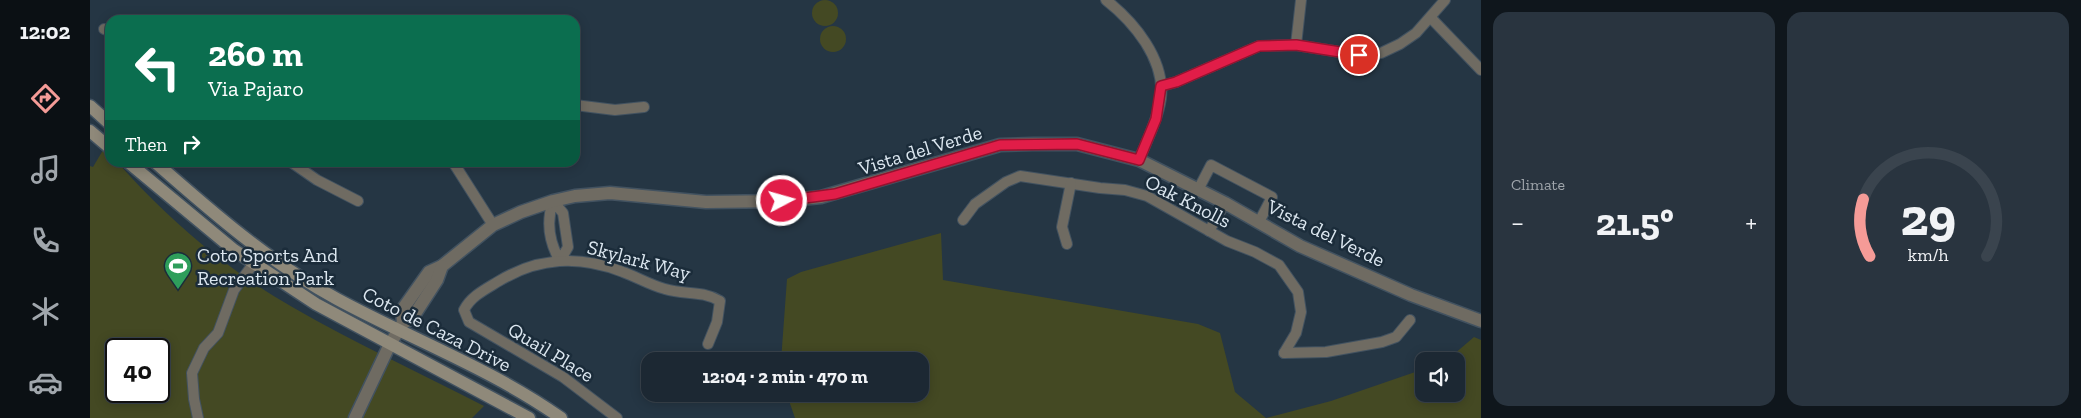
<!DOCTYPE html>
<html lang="en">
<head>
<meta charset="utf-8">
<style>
  :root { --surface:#1c2833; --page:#29343f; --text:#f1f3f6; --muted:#a0a6ac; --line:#3a444e; --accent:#f59b97 }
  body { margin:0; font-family:"Zilla Slab",serif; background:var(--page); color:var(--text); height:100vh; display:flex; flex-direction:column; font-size:19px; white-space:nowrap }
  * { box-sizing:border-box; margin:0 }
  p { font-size:16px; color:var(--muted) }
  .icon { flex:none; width:28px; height:28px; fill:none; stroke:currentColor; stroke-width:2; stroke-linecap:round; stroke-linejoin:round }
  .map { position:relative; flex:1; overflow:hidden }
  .side { display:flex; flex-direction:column; gap:12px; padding:12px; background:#0f161c; width:600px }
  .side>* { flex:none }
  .hud { position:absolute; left:15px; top:15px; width:475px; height:152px; border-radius:15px; box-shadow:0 2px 12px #0003,0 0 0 1px var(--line); background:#0b6e4f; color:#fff; overflow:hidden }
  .buttons { position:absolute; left:1325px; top:352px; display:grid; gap:10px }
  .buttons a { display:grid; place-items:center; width:50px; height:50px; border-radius:10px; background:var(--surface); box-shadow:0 2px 12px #0003,0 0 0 1px var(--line); font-size:25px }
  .speed { position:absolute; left:15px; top:338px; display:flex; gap:10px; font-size:25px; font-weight:700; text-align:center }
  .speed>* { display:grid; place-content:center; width:65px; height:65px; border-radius:50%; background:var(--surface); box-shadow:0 2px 12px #0003,0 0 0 1px var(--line); line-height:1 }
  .speed .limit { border:2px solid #111; border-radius:8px; background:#fff; color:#111 }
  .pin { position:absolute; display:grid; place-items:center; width:42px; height:42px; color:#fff; margin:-21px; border:2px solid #fff; border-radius:50%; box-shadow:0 1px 5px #0007 }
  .me { position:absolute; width:55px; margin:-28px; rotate:84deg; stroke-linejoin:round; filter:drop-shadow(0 0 4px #0008) }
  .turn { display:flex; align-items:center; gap:18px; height:105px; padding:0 20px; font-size:22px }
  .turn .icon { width:65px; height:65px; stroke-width:2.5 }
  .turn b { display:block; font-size:35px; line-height:42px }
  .then { display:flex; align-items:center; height:48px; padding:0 20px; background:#0003; gap:10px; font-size:19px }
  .big { font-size:38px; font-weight:700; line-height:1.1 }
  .side .card { flex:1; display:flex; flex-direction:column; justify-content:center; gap:8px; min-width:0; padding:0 18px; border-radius:15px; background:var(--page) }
  .side .dial { align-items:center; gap:0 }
  .dial svg { height:130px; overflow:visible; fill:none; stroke:var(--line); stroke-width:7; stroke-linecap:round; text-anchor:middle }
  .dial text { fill:var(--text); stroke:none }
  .heat { display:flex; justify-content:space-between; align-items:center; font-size:28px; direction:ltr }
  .side .tiles { flex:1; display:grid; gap:12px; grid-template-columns:repeat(2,1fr) }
  .trip { position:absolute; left:551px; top:352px; width:288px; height:50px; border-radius:15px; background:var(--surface); box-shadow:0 2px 12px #0003,0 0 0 1px var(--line); font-weight:700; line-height:50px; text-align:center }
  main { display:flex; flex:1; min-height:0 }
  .dock { display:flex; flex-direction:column; width:90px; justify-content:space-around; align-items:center; background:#0b1014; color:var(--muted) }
  .dock .icon { width:35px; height:35px }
  .dock .current { color:var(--accent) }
  .dock b { font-size:22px; color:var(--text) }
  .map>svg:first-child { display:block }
  .green { fill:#444923; fill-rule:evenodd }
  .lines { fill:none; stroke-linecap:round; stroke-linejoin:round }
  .minor-casing { stroke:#425260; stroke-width:12 }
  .tertiary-casing { stroke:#425260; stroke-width:15 }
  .secondary-casing { stroke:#425260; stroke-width:15 }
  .minor { stroke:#6f6b62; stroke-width:10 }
  .tertiary { stroke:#6f6b62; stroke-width:12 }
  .secondary { stroke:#8f897a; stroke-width:12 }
  .route-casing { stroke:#92132f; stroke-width:12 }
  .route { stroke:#e11d48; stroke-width:9 }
  .labels { text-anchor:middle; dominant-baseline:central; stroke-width:5; stroke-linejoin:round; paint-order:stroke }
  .street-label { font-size:20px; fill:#dce7f0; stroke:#1b2c3a }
  .poi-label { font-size:20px; fill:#dce7f0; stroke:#1b2c3a; text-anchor:start }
</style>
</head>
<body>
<main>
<nav class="dock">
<b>12:02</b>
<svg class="icon current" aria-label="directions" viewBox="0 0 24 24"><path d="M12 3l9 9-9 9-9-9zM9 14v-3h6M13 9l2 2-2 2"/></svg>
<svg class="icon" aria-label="music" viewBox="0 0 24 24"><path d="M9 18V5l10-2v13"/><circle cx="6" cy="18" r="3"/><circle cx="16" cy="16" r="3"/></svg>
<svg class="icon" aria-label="phone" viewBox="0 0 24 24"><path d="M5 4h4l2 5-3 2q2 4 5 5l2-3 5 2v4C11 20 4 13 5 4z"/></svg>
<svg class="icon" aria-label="climate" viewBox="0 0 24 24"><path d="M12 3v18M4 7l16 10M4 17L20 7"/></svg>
<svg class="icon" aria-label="car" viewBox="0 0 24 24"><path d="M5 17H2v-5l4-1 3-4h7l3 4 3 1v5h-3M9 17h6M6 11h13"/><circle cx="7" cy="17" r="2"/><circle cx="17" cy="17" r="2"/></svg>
</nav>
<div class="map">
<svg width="1391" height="418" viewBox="0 0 1391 418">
  <rect width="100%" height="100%" fill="#253644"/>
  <g class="green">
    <circle cx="735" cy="13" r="13"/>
    <circle cx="743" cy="39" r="13"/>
    <path d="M 16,145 L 20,152 L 20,162 L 28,163 C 79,220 137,270 204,308 C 265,343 330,373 394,406 L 382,418 L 0,418 L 0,166 L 3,167 ZM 26,349 L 69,349 L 69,391 L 26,391 Z"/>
    <path d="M 851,233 L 853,280 L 1108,324 L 1130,333 L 1145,392 L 1176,418 L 1241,401 L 1334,369 L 1334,394 L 1366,394 L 1366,361 L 1356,361 L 1384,337 L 1391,340 L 1391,418 L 705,418 L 697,395 L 693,394 L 830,394 L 830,361 L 691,361 L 697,279 L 711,272 Z"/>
  </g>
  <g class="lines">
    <g class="minor-casing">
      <g id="minor">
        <path d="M 1016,0 C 1044,22 1075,59 1071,98 C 1068,119 1057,140 1049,160"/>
        <path d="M 1341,18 L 1391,70"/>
        <path d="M 14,29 L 20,31"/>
        <path d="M 1206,45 L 1211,0"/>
        <path d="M 1071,86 L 1086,82 L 1169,46 L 1206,45 L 1269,55 L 1291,53 L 1310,44 L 1326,33 L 1355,0"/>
        <path d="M 485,105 L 525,110 L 554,107"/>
        <path d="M 201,162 L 227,180 L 268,201"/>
        <path d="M 363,162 L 403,225"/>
        <path d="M 1108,190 L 1121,165 L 1182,197 L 1169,222"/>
        <path d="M 463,201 L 473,213 L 478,247 L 470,261 C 459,242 456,222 463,201 Z"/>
        <path d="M 873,220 L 885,204 L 916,182 L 930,176 L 1010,188 L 1035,190 L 1057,196 L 1137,241 L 1165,252 L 1189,265 L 1208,292 L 1211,312 L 1206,333 L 1194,353"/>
        <path d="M 1119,231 L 1135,203"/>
        <path d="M 977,244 L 972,227 L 981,183"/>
        <path d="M 1194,353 L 1236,352 L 1292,342 L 1306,337 L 1320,320"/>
        <path d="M 108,418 L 104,399 L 102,373 L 114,348 L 128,333 L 144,290 L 164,263"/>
        <path d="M 527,418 L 473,377 L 379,322 L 374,310 C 381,296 396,289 409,281 C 449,257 489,255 533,272 C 547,277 560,285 575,289 C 595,295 611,290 630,301 L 627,322 L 618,344"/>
      </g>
    </g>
    <g class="tertiary-casing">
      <g id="tertiary">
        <path d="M 313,323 L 312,310 L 339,272 L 352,266 L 403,225 L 431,212 L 463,201 L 485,196 L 520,193 L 616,202 L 692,201 L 731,197 L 910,145 L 943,144 L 987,144 L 1049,160 L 1135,203 L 1210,246 L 1321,295 L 1391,321"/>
        <path d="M 265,418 L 300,344 L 313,323 L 323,317 L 347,280 L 352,266"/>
      </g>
    </g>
    <g class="secondary-casing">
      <g id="secondary">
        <path d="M 0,106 L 20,124"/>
        <path d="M 0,131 L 20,148"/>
        <path d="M 38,162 L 144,250 L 226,304 L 439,418"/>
        <path d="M 65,162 C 123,213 179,262 247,299 C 321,339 402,369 471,418"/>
      </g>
    </g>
    <use href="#minor" class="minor"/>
    <use href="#tertiary" class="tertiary"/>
    <use href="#secondary" class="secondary"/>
  </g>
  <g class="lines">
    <g class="route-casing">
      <path id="route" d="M 692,201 L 745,194 L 910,145 L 987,144 L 1049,160 L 1066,119 L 1071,86 L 1086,82 L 1169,46 L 1206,45 L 1269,55"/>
    </g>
    <use href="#route" class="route"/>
  </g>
  <defs>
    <g id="stadium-pin" transform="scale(1.4375)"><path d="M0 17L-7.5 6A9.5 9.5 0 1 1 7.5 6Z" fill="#2e9e5b" stroke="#1b2c3a"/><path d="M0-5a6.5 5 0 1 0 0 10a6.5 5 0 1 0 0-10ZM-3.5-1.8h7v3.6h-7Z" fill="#fff"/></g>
  </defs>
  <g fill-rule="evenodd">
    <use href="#stadium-pin" x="88" y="266"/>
  </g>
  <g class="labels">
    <g class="street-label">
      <text transform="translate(830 150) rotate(-17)">Vista del Verde</text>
      <text transform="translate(1098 201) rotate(27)">Oak Knolls</text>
      <text transform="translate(1236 233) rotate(26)">Vista del Verde</text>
      <text transform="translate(549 260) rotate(15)">Skylark Way</text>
      <text transform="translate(347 329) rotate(27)">Coto de Caza Drive</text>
      <text transform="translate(461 352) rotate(31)">Quail Place</text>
    </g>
    <g class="poi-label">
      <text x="107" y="255">Coto Sports And<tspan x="107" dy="23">Recreation Park</tspan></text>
    </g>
  </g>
</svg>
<div class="buttons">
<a><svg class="icon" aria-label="sound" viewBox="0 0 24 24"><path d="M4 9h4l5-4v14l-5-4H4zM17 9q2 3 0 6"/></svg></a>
</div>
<div class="speed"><div class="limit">40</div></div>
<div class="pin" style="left:1269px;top:55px;background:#d93025"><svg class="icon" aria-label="arrive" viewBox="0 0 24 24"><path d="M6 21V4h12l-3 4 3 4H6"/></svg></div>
<svg class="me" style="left:692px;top:201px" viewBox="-20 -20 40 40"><circle r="17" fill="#e11d48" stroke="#fff" stroke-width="3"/><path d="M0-11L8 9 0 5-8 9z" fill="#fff"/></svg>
<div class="trip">12:04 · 2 min · 470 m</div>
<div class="hud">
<div class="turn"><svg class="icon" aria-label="left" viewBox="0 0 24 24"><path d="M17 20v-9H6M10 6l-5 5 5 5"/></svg><div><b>260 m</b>Via Pajaro</div></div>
<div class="then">Then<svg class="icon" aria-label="right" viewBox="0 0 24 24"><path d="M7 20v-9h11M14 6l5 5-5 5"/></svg></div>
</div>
</div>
<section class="side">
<div class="tiles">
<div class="card"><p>Climate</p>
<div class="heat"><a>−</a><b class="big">21.5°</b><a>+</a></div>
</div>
<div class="card dial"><svg viewBox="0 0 100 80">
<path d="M14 69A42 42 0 1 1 86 69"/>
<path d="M14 69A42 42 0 0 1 10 34" stroke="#f59b97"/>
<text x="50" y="56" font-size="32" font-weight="700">29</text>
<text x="50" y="72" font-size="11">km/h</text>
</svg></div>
</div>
</section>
</main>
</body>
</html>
